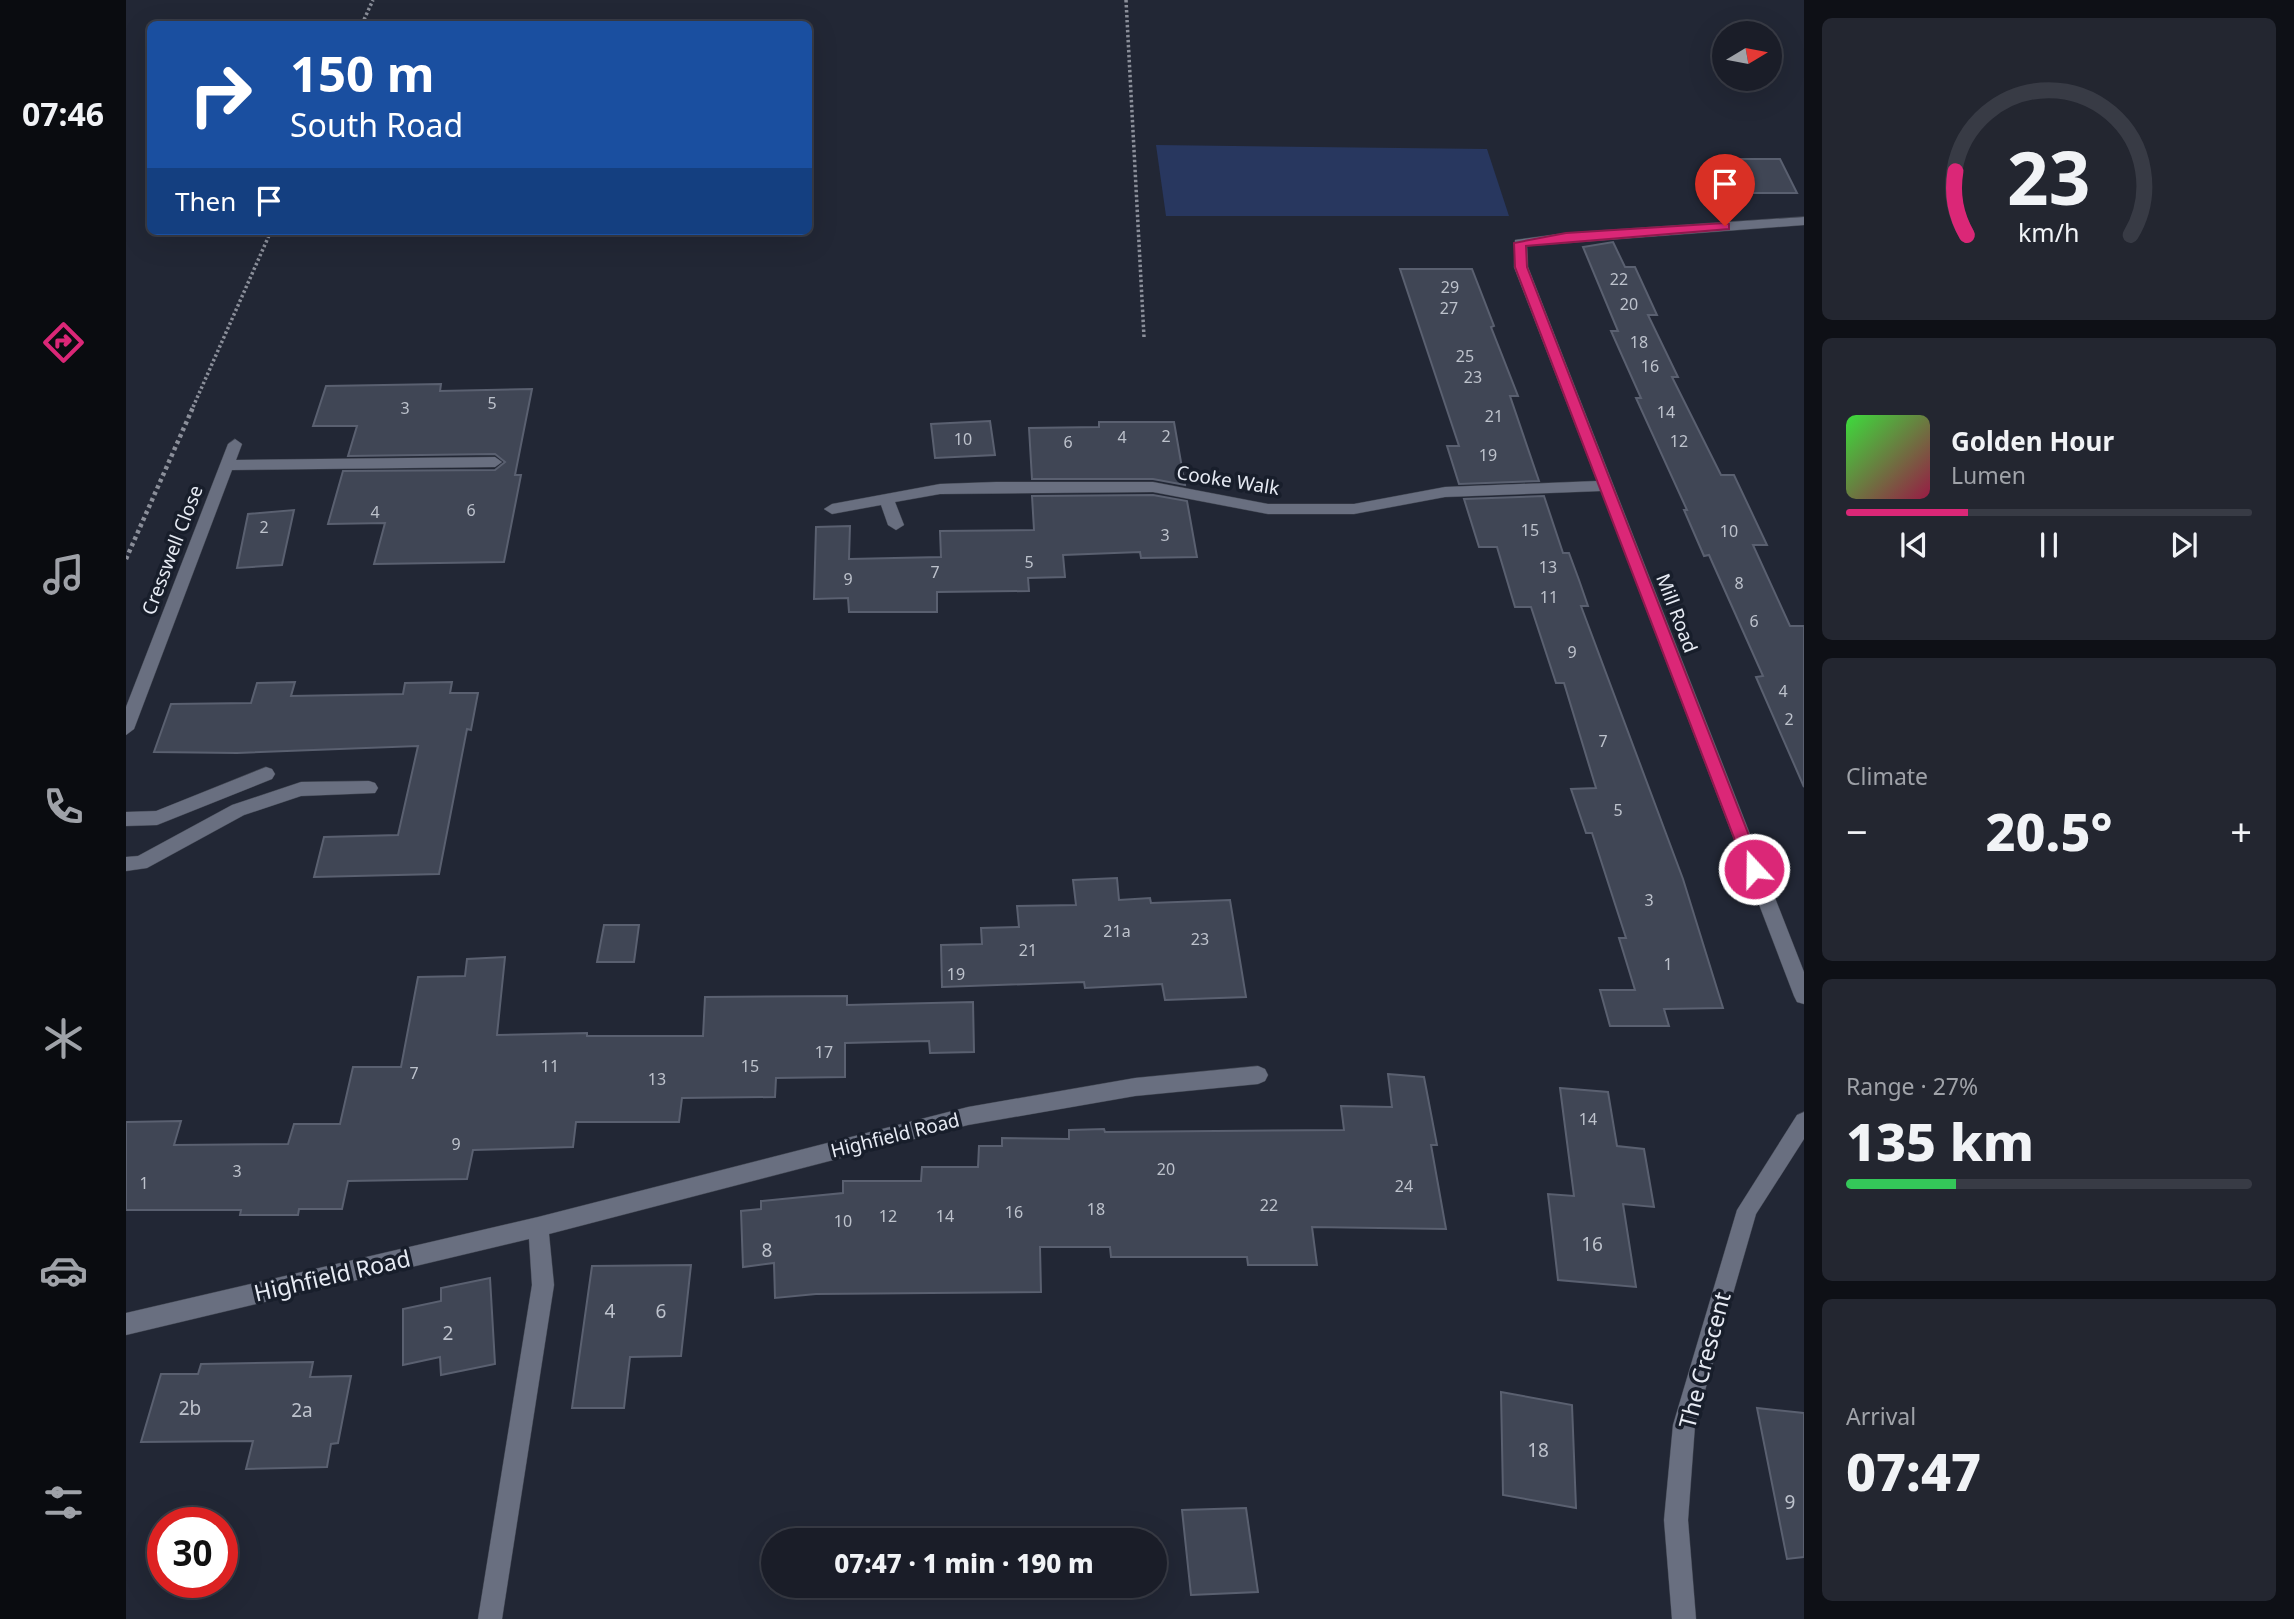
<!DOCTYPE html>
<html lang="en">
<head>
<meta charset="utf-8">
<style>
  :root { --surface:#1a1d28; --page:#232630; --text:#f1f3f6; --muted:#9fa2a8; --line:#383b45; --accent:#db2777 }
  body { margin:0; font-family:"Noto Sans",sans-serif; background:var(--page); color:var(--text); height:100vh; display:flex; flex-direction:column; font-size:26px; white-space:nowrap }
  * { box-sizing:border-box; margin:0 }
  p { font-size:23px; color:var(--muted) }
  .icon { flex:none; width:38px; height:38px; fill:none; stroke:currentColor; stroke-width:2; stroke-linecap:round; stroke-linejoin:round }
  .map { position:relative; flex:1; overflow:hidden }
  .drawer { display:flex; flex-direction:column; gap:18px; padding:18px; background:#0e1016; width:490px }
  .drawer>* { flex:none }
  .banner { position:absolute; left:21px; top:21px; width:665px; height:214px; border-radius:10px; box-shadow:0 7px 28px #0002,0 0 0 2px var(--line); background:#1a4fa0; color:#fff; overflow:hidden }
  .needle { width:46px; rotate:80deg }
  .fabs { position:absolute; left:1586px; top:21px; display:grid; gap:14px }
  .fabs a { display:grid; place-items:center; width:70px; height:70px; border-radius:50%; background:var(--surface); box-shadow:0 7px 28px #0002,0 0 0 2px var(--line); font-size:35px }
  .speed { position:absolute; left:21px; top:1507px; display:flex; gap:14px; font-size:35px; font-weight:700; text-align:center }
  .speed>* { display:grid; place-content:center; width:91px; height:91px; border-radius:50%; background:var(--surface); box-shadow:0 7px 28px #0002,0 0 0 2px var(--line); line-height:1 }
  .speed .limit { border:10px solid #d22; background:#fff; color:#111 }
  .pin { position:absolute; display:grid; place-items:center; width:60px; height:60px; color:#fff; margin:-72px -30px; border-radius:50% 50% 50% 0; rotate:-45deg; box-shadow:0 0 7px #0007 }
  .pin .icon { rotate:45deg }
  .me { position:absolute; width:77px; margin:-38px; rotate:339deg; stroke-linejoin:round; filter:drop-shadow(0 0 5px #0008) }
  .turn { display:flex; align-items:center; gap:24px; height:147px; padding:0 28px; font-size:32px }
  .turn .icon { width:91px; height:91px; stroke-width:2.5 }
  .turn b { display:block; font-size:49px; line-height:60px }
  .then { display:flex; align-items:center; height:66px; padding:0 28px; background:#0003; gap:14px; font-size:26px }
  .big { font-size:52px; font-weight:800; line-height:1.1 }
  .drawer .tile { flex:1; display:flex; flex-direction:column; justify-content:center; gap:10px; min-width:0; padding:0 24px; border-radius:10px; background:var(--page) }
  .drawer .dial { align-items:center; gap:0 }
  .dial svg { height:182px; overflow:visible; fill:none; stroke:var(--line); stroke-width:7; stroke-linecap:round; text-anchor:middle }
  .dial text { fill:var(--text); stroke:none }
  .song { display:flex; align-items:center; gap:21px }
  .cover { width:84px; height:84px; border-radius:10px; background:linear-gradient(135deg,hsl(120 70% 55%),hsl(340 70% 35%)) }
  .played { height:7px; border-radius:4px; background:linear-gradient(90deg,var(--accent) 30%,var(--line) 30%) }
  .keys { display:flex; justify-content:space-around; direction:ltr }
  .heat { display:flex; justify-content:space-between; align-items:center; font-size:38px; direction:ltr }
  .charge { height:10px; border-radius:5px; background:linear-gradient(90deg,#34c759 27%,var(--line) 0) }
  .trip { position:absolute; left:635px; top:1528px; width:406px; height:70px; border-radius:35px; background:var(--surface); box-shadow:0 7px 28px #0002,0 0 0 2px var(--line); font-weight:800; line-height:70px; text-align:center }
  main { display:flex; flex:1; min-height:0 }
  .menu { display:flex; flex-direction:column; width:126px; justify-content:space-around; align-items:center; background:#0a0c10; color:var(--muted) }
  .menu .icon { width:49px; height:49px }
  .menu .selected { color:var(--accent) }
  .menu b { font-size:32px; color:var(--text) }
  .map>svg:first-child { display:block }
  .green { fill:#28375f }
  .building { fill:#404655; stroke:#5a6070; stroke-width:2 }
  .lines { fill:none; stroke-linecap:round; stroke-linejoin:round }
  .lane-casing { stroke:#404550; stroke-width:1 }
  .street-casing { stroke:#404550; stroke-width:1 }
  .path-far1 { stroke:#8b8f9a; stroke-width:3.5; stroke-dasharray:2.5 2.5; stroke-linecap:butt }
  .path { stroke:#8b8f9a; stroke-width:4.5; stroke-dasharray:3.5 3.5; stroke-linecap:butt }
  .lane { fill:#696f80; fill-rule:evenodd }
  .street { fill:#696f80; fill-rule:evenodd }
  .route { fill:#db2777; stroke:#8e194d; stroke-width:2 }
  .labels { text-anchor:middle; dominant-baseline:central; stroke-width:7; stroke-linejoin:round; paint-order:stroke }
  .number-label { font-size:16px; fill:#bdc2cc }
  .street-label { font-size:19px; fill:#e7ebf4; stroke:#181e2b }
  .near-number-label { font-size:19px; fill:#bdc2cc }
  .near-street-label { font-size:23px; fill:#e7ebf4; stroke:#181e2b }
</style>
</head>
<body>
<main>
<nav class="menu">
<b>07:46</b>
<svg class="icon selected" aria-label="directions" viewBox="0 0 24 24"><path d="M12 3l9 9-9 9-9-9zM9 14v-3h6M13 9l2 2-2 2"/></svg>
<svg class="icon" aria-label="music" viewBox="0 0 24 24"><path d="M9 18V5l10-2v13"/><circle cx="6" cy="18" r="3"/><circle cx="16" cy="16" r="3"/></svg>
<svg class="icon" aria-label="phone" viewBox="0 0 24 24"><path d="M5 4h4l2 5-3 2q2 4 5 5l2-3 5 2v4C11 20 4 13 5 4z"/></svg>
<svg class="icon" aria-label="climate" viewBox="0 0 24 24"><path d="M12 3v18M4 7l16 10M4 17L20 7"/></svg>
<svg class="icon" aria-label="car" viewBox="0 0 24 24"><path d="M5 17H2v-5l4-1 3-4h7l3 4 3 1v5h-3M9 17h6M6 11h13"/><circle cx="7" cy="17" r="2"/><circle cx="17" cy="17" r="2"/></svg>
<svg class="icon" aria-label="filters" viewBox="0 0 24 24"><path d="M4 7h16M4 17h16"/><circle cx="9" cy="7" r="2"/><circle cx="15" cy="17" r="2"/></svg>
</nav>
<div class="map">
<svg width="1678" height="1619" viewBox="0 0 1678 1619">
  <rect width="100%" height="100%" fill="#222735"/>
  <path class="green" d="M 1030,145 L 1361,149 L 1383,216 L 1040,216 Z"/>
  <g class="building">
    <path d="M 1604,159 L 1654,159 L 1671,193 L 1622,193 Z"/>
    <path d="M 1487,242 L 1499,267 L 1509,267 L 1531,315 L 1522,315 L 1552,377 L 1546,377 L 1595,475 L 1608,475 L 1641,545 L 1627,545 L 1664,626 L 1678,626 L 1678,787 L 1630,677 L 1637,676 L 1583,555 L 1578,556 L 1558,510 L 1561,510 L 1510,398 L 1515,398 L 1485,331 L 1492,331 L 1457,247 Z"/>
    <path d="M 1274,269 L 1346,269 L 1368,326 L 1365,327 L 1392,396 L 1384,396 L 1413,481 L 1333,484 L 1321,446 L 1333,446 Z"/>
    <path d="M 315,384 L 314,391 L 406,389 L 389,475 L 395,475 L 378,562 L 248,564 L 259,523 L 202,524 L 217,471 L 369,470 L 379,462 L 369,454 L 222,456 L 231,426 L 187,426 L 200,386 Z"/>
    <path d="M 864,421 L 869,455 L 809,458 L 805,424 Z"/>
    <path d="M 973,422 L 1048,422 L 1059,485 L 1027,479 L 906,479 L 903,428 L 973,427 Z"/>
    <path d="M 1027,495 L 1061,501 L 1071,557 L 1015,558 L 1014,552 L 937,555 L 939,577 L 902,578 L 903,591 L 811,592 L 811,612 L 723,612 L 722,598 L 688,599 L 690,527 L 724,526 L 723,559 L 815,557 L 814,531 L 908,530 L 906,496 Z"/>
    <path d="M 1418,496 L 1437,553 L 1443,553 L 1453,580 L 1462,606 L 1455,606 L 1557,879 L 1597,1008 L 1538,1009 L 1543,1026 L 1484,1026 L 1474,990 L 1509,990 L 1493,938 L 1500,938 L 1466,833 L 1460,833 L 1445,789 L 1470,788 L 1438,683 L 1430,683 L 1405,607 L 1389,607 L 1371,547 L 1353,547 L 1338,499 Z"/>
    <path d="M 168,510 L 156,565 L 111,568 L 122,514 Z"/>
    <path d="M 169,682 L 165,696 L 277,694 L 279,683 L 326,682 L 324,693 L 352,693 L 345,730 L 341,729 L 313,874 L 188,877 L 198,837 L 272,835 L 292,746 L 111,753 L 28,752 L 45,704 L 125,703 L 131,683 Z"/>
    <path d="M 991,878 L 993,900 L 1024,898 L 1025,903 L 1104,900 L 1120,997 L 1039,1000 L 1036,984 L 959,988 L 958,982 L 816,987 L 815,945 L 856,944 L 855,928 L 893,927 L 891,906 L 950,905 L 947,880 Z"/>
    <path d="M 478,925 L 513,925 L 508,962 L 471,962 Z"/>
    <path d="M 379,957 L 371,1035 L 461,1033 L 461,1036 L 577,1036 L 579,997 L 721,996 L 721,1005 L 847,1002 L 848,1052 L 804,1053 L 803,1041 L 719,1043 L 719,1077 L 650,1078 L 649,1097 L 556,1098 L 553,1122 L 450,1122 L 447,1147 L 347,1150 L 341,1179 L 222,1181 L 216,1209 L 173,1209 L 172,1215 L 114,1215 L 115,1210 L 0,1210 L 0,1122 L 55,1121 L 48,1145 L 162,1144 L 168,1124 L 214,1124 L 227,1067 L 275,1067 L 292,977 L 339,976 L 341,959 Z"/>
    <path d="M 1262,1074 L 1298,1077 L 1311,1145 L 1305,1145 L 1320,1229 L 1186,1227 L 1191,1265 L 1122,1265 L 1121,1257 L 985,1257 L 984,1247 L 914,1247 L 915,1292 L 690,1294 L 649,1298 L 648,1263 L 617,1267 L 615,1211 L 635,1209 L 635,1201 L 717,1193 L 717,1181 L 795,1181 L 796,1167 L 852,1167 L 853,1146 L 876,1146 L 876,1138 L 943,1139 L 943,1130 L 978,1129 L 979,1132 L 1218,1130 L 1215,1106 L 1266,1107 Z"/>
    <path d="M 1434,1088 L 1482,1092 L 1491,1146 L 1518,1149 L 1528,1207 L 1497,1204 L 1510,1287 L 1432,1280 L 1422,1194 L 1448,1196 Z"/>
    <path d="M 565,1265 L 555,1356 L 504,1357 L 498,1408 L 446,1408 L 466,1266 Z"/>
    <path d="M 364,1278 L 369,1364 L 315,1375 L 314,1357 L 277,1365 L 277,1309 L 315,1301 L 315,1288 Z"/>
    <path d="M 187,1362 L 184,1377 L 225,1376 L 212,1443 L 205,1444 L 201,1467 L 120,1469 L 127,1441 L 15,1442 L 35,1374 L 72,1374 L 75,1364 Z"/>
    <path d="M 1375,1392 L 1446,1405 L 1450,1508 L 1377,1495 Z"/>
    <path d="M 1631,1408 L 1678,1413 L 1678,1557 L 1661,1559 Z"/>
    <path d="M 1120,1508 L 1132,1592 L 1065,1595 L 1056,1510 Z"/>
  </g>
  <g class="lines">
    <g class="lane-casing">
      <g id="lane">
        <path d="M 140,767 L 146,769 L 149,774 L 146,779 L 31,825 L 0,826 L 0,812 L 30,811 Z"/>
        <path d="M 243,781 L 249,783 L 252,788 L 249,793 L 175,796 L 118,815 L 21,868 L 0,871 L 0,857 L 12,856 L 106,805 L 175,782 Z"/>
      </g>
    </g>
    <g class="street-casing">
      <g id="street">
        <path d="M 1678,217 L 1678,225 L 1401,246 L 1402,267 L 1678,972 L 1678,1004 L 1671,1002 L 1668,996 L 1475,491 L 1319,497 L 1228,514 L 1142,514 L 1027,492 L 814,494 L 769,502 L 778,525 L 770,530 L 762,525 L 755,505 L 706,514 L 698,509 L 706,504 L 814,484 L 870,482 L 1027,482 L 1142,504 L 1228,504 L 1319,487 L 1471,481 L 1388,267 L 1389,240 L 1440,233 Z"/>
        <path d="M 109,439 L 116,444 L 110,460 L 369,457 L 376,462 L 369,467 L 106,470 L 8,729 L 0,735 L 0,707 L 102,444 Z"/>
        <path d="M 1132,1066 L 1139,1069 L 1142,1075 L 1139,1081 L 1132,1084 L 1009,1096 L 842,1125 L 423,1234 L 428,1285 L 376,1619 L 352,1619 L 406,1285 L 403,1239 L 0,1335 L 0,1313 L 412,1217 L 842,1107 L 1009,1078 Z"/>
        <path d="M 1678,1112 L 1678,1139 L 1630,1214 L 1569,1425 L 1562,1520 L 1570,1619 L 1546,1619 L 1538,1520 L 1547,1425 L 1611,1210 L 1671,1115 Z"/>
      </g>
    </g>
    <g class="path-far1">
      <path d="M 1000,0 L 1018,337"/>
      <path d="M 236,24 L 247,0"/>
      <path d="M 67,407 L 145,231"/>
    </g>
    <path class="path" d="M 0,559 L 68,405"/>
    <use href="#lane" class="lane"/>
    <use href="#street" class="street"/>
  </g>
  <path class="route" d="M 1599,223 L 1603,224 L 1603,229 L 1400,246 L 1401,267 L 1636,869 L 1628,875 L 1620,869 L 1389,267 L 1388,243 L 1440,233 Z"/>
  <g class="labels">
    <g class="number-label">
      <text x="1493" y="279">22</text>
      <text x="1324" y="287">29</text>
      <text x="1503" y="304">20</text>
      <text x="1323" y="308">27</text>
      <text x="1513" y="342">18</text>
      <text x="1339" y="356">25</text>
      <text x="1524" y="366">16</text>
      <text x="1347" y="377">23</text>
      <text x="366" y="403">5</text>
      <text x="279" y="408">3</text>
      <text x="1540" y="412">14</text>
      <text x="1368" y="416">21</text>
      <text x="1040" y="436">2</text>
      <text x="996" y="437">4</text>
      <text x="837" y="439">10</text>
      <text x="1553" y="441">12</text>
      <text x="942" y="442">6</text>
      <text x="1362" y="455">19</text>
      <text x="345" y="510">6</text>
      <text x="249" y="512">4</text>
      <text x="138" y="527">2</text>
      <text x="1404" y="530">15</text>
      <text x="1603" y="531">10</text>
      <text x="1039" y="535">3</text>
      <text x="903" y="562">5</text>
      <text x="1422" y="567">13</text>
      <text x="809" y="572">7</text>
      <text x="722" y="579">9</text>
      <text x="1613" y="583">8</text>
      <text x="1423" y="597">11</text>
      <text x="1628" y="621">6</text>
      <text x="1446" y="652">9</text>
      <text x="1657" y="691">4</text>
      <text x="1663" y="719">2</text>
      <text x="1477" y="741">7</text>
      <text x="1492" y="810">5</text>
      <text x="1523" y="900">3</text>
      <text x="991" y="931">21a</text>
      <text x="1074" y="939">23</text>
      <text x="902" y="950">21</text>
      <text x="1542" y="964">1</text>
      <text x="830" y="974">19</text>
      <text x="698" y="1052">17</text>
      <text x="424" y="1066">11</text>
      <text x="624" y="1066">15</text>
      <text x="288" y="1073">7</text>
      <text x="531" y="1079">13</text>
      <text x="1462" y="1119">14</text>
      <text x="330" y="1144">9</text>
      <text x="1040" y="1169">20</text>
      <text x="111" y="1171">3</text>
      <text x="18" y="1183">1</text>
      <text x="1278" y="1186">24</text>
      <text x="1143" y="1205">22</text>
      <text x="970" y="1209">18</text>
      <text x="888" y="1212">16</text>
      <text x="762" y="1216">12</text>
      <text x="819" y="1216">14</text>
      <text x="717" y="1221">10</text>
    </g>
    <g class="street-label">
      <text transform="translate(1102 480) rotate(9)">Cooke Walk</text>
      <text transform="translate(46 550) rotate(-69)">Cresswell Close</text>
      <text transform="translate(1551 613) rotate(69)">Mill Road</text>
      <text transform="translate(769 1135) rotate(-14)">Highfield Road</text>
    </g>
    <g class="near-number-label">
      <text x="1466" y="1244">16</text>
      <text x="641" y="1250">8</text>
      <text x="484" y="1311">4</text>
      <text x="535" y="1311">6</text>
      <text x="322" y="1333">2</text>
      <text x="64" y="1408">2b</text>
      <text x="176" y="1410">2a</text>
      <text x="1412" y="1450">18</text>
      <text x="1664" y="1502">9</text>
    </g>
    <g class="near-street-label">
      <text transform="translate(206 1275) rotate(-13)">Highfield Road</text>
      <text transform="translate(1578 1360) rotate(-75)">The Crescent</text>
    </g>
  </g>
</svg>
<div class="fabs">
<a><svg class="needle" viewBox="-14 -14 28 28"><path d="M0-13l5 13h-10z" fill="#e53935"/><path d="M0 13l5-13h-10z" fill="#9fa2a8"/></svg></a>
</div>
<div class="speed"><div class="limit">30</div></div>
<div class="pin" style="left:1599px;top:226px;background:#d93025"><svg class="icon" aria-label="arrive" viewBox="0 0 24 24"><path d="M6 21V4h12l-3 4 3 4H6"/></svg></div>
<svg class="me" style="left:1628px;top:869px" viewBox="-20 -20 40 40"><circle r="17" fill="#db2777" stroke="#fff" stroke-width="3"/><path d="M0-11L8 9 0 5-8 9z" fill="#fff"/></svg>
<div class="trip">07:47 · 1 min · 190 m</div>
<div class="banner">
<div class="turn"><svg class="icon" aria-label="right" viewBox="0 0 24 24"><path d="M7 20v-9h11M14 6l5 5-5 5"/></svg><div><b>150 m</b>South Road</div></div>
<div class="then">Then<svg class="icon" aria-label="arrive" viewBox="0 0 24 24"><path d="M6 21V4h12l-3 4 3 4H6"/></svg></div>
</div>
</div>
<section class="drawer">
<div class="tile dial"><svg viewBox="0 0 100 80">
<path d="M14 69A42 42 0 1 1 86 69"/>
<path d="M14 69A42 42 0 0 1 9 41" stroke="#db2777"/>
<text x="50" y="56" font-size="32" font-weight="700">23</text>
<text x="50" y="72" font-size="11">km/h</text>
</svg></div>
<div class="tile">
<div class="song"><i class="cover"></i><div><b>Golden Hour</b><p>Lumen</p></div></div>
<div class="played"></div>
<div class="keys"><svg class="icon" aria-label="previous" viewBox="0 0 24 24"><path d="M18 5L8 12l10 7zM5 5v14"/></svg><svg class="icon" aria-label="pause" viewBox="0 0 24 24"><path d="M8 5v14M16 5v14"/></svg><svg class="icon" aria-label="next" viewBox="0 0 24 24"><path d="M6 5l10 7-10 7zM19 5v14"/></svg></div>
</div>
<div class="tile"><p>Climate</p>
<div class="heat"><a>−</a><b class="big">20.5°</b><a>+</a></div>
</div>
<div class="tile"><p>Range · 27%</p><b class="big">135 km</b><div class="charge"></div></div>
<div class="tile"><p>Arrival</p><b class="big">07:47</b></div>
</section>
</main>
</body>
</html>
